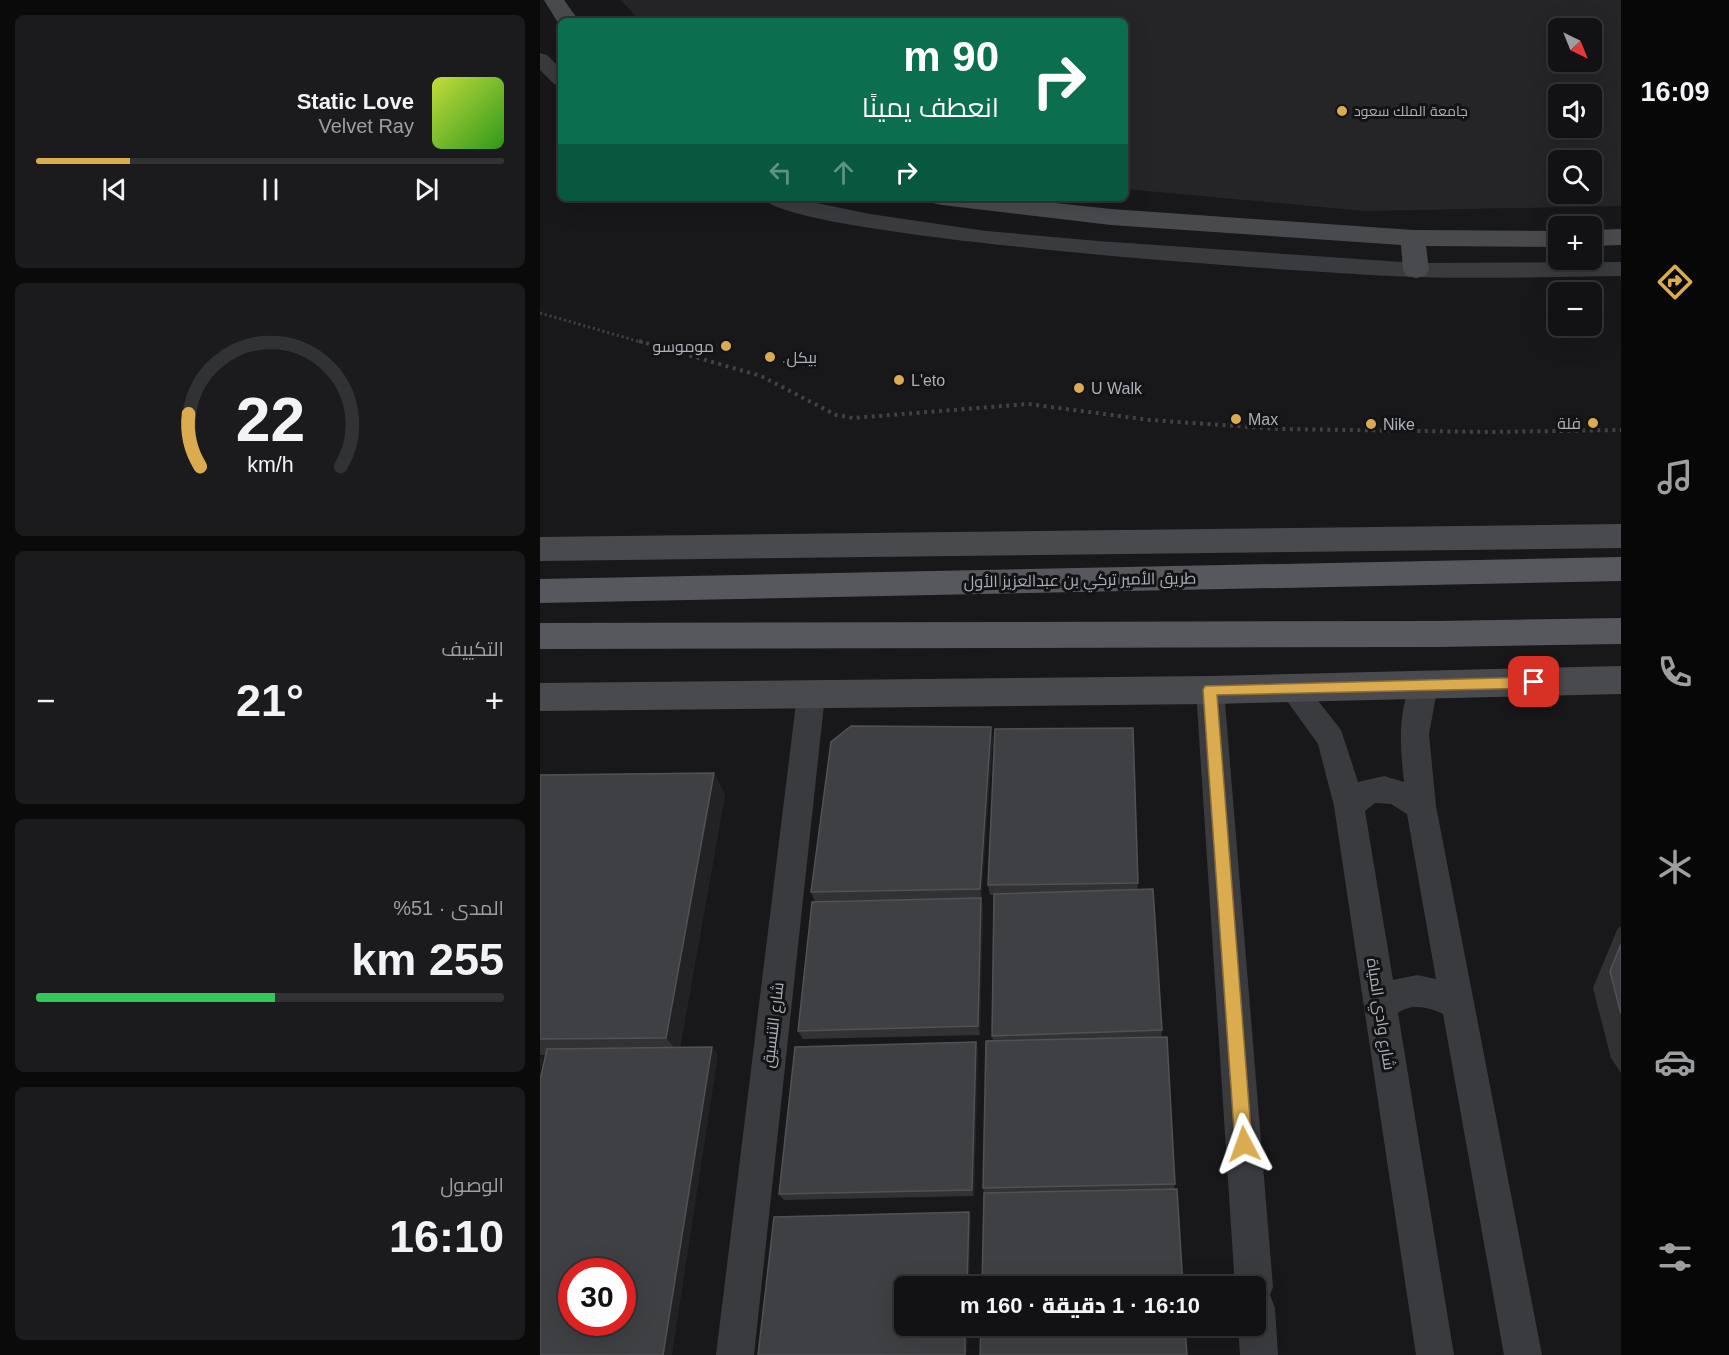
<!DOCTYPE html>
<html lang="ar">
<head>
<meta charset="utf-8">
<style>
  :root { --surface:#121214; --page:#1b1b1d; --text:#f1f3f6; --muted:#9c9ea0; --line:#313234; --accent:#dbab4f }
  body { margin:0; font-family:Arial,Cairo,sans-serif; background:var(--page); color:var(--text); direction:rtl; height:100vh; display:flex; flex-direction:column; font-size:22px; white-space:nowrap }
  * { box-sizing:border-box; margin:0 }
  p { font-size:20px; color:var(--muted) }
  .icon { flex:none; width:33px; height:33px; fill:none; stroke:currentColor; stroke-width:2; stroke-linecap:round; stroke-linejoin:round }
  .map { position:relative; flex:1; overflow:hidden; direction:ltr }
  .side { display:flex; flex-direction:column; gap:15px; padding:15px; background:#0a0a0b; width:540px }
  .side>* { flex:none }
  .guide { position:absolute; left:18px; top:18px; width:570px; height:183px; border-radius:9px; box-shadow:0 6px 24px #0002,0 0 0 2px var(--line); direction:rtl; background:#0b6e4f; color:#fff; overflow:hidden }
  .needle { width:39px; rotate:137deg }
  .controls { position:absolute; left:1008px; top:18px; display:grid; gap:12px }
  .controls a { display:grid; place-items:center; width:54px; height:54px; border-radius:9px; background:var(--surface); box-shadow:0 6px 24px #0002,0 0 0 2px var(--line); font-size:30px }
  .speed { position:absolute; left:18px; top:1258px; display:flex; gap:12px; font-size:30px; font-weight:700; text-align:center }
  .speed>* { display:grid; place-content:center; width:78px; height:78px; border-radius:50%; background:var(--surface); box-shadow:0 6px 24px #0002,0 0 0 2px var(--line); line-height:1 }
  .speed .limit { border:9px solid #d22; background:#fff; color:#111 }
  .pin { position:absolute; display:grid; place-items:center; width:51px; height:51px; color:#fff; margin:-26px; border-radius:12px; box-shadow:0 3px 9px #0006 }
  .me { position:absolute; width:66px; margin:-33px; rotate:356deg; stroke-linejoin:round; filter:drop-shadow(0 0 4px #0008) }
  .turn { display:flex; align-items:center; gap:21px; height:126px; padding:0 30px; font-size:27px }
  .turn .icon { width:78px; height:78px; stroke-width:2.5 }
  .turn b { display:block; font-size:42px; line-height:51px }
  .lanes { display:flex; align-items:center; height:57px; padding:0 30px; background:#0003; justify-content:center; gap:30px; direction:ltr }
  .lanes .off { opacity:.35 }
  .big { font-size:45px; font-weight:800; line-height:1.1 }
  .side .widget { flex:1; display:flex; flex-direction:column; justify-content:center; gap:9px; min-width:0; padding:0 21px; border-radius:9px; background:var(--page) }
  .side .dial { align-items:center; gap:0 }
  .dial svg { height:156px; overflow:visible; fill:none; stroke:var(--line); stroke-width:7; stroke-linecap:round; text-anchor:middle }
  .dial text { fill:var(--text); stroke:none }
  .song { display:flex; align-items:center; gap:18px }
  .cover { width:72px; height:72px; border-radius:9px; background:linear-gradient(135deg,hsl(70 70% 55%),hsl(110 70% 35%)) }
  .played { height:6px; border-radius:3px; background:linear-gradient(90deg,var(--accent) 20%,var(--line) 20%) }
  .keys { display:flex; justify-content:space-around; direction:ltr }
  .heat { display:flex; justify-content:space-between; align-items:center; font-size:33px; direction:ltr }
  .charge { height:9px; border-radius:4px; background:linear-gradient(90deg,#34c759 51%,var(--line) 0) }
  .trip { position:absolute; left:354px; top:1276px; width:372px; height:60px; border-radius:9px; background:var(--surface); box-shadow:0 6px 24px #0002,0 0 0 2px var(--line); font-weight:800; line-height:60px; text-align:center; direction:rtl }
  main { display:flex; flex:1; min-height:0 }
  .tab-bar { display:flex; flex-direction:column; width:108px; justify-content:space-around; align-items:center; background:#070708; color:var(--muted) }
  .tab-bar .icon { width:42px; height:42px }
  .tab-bar .selected { color:var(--accent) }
  .tab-bar b { font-size:27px; color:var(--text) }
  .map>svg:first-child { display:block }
  .built { fill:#252527; fill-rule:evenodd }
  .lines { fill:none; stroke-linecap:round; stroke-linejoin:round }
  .path-far1 { stroke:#404245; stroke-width:3; stroke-dasharray:2 3; stroke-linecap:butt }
  .path { stroke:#404245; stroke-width:4; stroke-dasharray:3 4.5; stroke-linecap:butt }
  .street { fill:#3a3b3f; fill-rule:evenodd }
  .secondary { fill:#484a4e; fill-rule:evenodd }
  .primary { fill:#56585d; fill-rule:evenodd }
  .wall { fill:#323235 }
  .shaded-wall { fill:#222224 }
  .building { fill:#3f4043; stroke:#505255; stroke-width:1.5; fill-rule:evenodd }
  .route { fill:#dbab4f; stroke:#8e6f33; stroke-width:1.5 }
  .poi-dot { fill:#dbab4f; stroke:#131315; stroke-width:2 }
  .labels { text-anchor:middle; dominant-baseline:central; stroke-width:6; stroke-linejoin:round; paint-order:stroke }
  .far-poi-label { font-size:14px; fill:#acb0b8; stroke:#131315; text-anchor:start }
  .poi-label { font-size:16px; fill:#acb0b8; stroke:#131315; text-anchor:start }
  .street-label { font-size:16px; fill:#acb0b8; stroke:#131315 }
</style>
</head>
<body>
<main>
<nav class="tab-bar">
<b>16:09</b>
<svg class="icon selected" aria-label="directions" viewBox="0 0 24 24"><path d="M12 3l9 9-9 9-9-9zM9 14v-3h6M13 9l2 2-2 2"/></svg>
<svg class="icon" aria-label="music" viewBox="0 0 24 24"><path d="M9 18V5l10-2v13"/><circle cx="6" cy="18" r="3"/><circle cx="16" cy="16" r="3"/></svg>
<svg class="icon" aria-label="phone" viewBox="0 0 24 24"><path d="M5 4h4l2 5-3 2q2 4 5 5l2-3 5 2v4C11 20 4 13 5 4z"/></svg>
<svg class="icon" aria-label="climate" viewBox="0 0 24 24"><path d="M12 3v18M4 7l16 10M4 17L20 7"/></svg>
<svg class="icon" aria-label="car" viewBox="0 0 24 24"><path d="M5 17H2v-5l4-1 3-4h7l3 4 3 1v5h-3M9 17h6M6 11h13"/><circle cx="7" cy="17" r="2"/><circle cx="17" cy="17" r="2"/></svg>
<svg class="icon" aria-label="filters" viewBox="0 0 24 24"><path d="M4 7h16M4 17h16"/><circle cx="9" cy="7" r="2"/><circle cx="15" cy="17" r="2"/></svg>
</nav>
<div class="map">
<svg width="1081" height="1355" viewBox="0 0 1081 1355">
  <rect width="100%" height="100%" fill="#18181a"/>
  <path class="built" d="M 81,0 L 1081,0 L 1081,206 L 825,211 L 585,189 L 585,21 L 100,21 ZM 1018,28 L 1052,28 L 1052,62 L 1018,62 ZM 1018,94 L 1052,94 L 1052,128 L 1018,128 ZM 1018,160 L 1052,160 L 1052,194 L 1018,194 Z"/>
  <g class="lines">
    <path class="path-far1" d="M 0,313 L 104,343"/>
    <path class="path" d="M 99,341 L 221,376 L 296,415 L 313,418 L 488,404 L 610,420 L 739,429 L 951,432 L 1081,430"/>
    <g class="street">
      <path d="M 0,53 L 7,55 L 21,69 L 21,86 L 14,84 L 0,70 Z"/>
      <path d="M 223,198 L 252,198 L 330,214 L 446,231 L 558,241 L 876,263 L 1081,262 L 1081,276 C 1013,277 945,279 877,277 C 799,275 251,239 223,198 Z"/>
      <path d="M 884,673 L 894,677 L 898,685 L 889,734 L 896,806 L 1002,1355 L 964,1355 L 903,1014 C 889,1007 871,1003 858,1013 L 914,1355 L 876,1355 L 794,806 L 778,744 L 737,687 L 741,679 L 751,675 L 761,679 L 801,730 L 818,782 L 844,776 L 864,782 C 860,746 857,710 874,677 ZM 835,803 L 851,804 L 867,814 L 896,979 L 877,975 L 853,980 L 825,811 Z"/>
      <path d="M 670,678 L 680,682 L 684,690 L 733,1287 L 730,1295 L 735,1308 L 738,1355 L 700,1355 L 698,1326 L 716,1326 L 716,1287 L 695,1287 L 656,690 L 660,682 Z"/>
      <path d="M 271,683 L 281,686 L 285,695 L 214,1355 L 176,1355 L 257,695 L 261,686 Z"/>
    </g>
    <g class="secondary">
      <path d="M 4,0 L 24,0 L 39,21 L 21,21 L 20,26 Z"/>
      <path d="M 390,198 L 469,198 L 571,209 L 873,230 L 1018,231 L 1018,247 L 886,246 L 889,270 L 885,276 L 876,278 L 867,276 L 863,270 L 861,245 L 571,225 L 402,205 L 393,203 Z"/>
      <path d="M 1081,229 L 1081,245 L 1052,246 L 1052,230 Z"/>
      <path d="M 1081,524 L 1081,548 L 0,561 L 0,537 Z"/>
      <path d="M 1081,666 L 1081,694 L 670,704 L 0,711 L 0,683 L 670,676 Z"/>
    </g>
    <g class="primary">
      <path d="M 1081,557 L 1081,581 L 0,603 L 0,579 Z"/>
      <path d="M 1081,618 L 1081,644 L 898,647 L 0,649 L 0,623 L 898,621 Z"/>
    </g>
  </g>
  <g class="wall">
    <path d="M 453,739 L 441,898 L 443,908 L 440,1035 L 263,1039 L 258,1031 L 275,902 L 271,892 Z"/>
    <path d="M 0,775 L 185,794 L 140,1047 L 178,1055 L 0,1055 Z"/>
    <path d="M 598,883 L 597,889 L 622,1030 L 621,1037 L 635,1184 L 634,1189 L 444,1194 L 443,1188 L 453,1041 L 452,1036 L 454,895 L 450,895 L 448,885 Z"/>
    <path d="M 1081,926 L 1081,1073 L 1071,1058 L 1053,988 L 1077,930 Z"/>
    <path d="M 436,1042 L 438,1050 L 434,1196 L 244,1200 L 239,1194 Z"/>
  </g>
  <g class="shaded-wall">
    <path d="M 451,727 L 453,739 L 441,898 L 443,908 L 440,1035 L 438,1026 L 441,899 L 440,889 Z"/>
    <path d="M 174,773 L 185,794 L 139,1053 L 126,1038 Z"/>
    <path d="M 436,1042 L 438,1050 L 434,1196 L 432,1190 Z"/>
    <path d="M 172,1047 L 178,1055 L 132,1355 L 123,1355 Z"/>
    <path d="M 0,1056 L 3,1058 L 0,1072 Z"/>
    <path d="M 429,1212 L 431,1218 L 429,1287 L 427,1287 Z"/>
    <path d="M 425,1326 L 428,1326 L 427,1355 L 425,1355 Z"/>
  </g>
  <g class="building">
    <path d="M 311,726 L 451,727 L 440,889 L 271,892 L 291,742 Z"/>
    <path d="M 593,728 L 598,883 L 448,885 L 455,729 Z"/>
    <path d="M 174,773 L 126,1038 L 0,1039 L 0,775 Z"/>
    <path d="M 613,889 L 622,1030 L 452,1036 L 454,894 Z"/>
    <path d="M 441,898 L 438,1026 L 258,1031 L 272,902 Z"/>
    <path d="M 1081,944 L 1081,1014 L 1070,971 Z"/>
    <path d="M 627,1037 L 635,1184 L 443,1188 L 446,1041 Z"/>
    <path d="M 436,1042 L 432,1190 L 239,1194 L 255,1047 Z"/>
    <path d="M 172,1047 L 123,1355 L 0,1355 L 0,1080 L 7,1049 ZM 32,1272 L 82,1272 L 82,1323 L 32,1323 Z"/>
    <path d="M 637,1189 L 643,1287 L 442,1287 L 444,1193 Z"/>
    <path d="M 429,1212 L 427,1287 L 364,1287 L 364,1326 L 425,1326 L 425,1355 L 218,1355 L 234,1217 Z"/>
    <path d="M 441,1326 L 645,1326 L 647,1355 L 440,1355 Z"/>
  </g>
  <path class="route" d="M 994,677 L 998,678 L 1000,682 L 998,686 L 994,688 L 677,695 L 712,1144 L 710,1150 L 704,1152 L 697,1150 L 695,1144 L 663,690 L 665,686 Z"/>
  <g class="poi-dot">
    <circle cx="802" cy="111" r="6"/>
    <circle cx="186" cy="346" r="6"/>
    <circle cx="230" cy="357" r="6"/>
    <circle cx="359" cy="380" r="6"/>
    <circle cx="539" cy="388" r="6"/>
    <circle cx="696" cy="419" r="6"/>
    <circle cx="1053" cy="423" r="6"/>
    <circle cx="831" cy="424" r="6"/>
  </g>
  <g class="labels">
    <g class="far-poi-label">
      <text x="814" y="111">جامعة الملك سعود</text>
    </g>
    <g class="poi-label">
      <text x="174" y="346" text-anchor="end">موموسو</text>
      <text x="242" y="357">.بيكل</text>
      <text x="371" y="380">L'eto</text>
      <text x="551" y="388">U Walk</text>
      <text x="708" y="419">Max</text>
      <text x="1041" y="423" text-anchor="end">فلة</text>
      <text x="843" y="424">Nike</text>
    </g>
    <g class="street-label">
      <text transform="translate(540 580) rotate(-1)">طريق الأمير تركي بن عبدالعزيز الأول</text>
      <text transform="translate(841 1014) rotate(81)">شارع وادي المياة</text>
      <text transform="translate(233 1025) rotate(-83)">شارع التنسيق</text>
    </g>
  </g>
</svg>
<div class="controls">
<a><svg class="needle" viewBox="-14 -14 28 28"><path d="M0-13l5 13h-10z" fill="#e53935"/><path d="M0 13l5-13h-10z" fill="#9c9ea0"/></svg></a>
<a><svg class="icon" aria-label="sound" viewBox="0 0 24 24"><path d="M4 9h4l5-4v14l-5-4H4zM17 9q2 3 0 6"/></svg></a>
<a><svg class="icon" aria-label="search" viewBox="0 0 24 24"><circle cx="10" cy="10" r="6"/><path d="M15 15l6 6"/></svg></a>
<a>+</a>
<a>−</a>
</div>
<div class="speed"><div class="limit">30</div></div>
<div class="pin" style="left:994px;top:682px;background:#d93025"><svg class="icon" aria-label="arrive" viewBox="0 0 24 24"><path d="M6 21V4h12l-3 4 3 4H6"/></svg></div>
<svg class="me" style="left:704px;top:1144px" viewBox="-20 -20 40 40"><path d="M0-17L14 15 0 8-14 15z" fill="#dbab4f" stroke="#fff" stroke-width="4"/></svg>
<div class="trip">16:10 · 1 دقيقة · 160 m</div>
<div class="guide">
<div class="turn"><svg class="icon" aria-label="right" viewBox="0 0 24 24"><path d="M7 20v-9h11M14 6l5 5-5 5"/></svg><div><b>90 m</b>انعطف يمينًا</div></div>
<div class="lanes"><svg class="icon off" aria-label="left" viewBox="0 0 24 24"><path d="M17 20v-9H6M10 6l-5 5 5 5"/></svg><svg class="icon off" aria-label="ahead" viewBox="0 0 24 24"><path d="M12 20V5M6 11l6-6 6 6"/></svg><svg class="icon" aria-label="right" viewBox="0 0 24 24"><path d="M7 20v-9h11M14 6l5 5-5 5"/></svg></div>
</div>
</div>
<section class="side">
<div class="widget">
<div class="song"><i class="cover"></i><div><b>Static Love</b><p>Velvet Ray</p></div></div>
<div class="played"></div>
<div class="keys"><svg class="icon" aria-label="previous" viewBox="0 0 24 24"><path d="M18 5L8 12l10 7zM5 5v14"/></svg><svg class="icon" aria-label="pause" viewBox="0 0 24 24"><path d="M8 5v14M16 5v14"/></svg><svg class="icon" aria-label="next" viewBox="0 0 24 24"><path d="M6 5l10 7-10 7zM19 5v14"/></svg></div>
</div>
<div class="widget dial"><svg viewBox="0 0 100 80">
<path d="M14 69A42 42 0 1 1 86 69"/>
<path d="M14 69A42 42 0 0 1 8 42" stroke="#dbab4f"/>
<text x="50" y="56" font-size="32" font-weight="700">22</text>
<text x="50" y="72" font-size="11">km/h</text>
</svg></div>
<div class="widget"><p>التكييف</p>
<div class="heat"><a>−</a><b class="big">21°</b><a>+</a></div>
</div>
<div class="widget"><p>المدى · 51%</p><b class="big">255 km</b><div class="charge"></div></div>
<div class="widget"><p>الوصول</p><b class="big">16:10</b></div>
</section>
</main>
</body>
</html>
